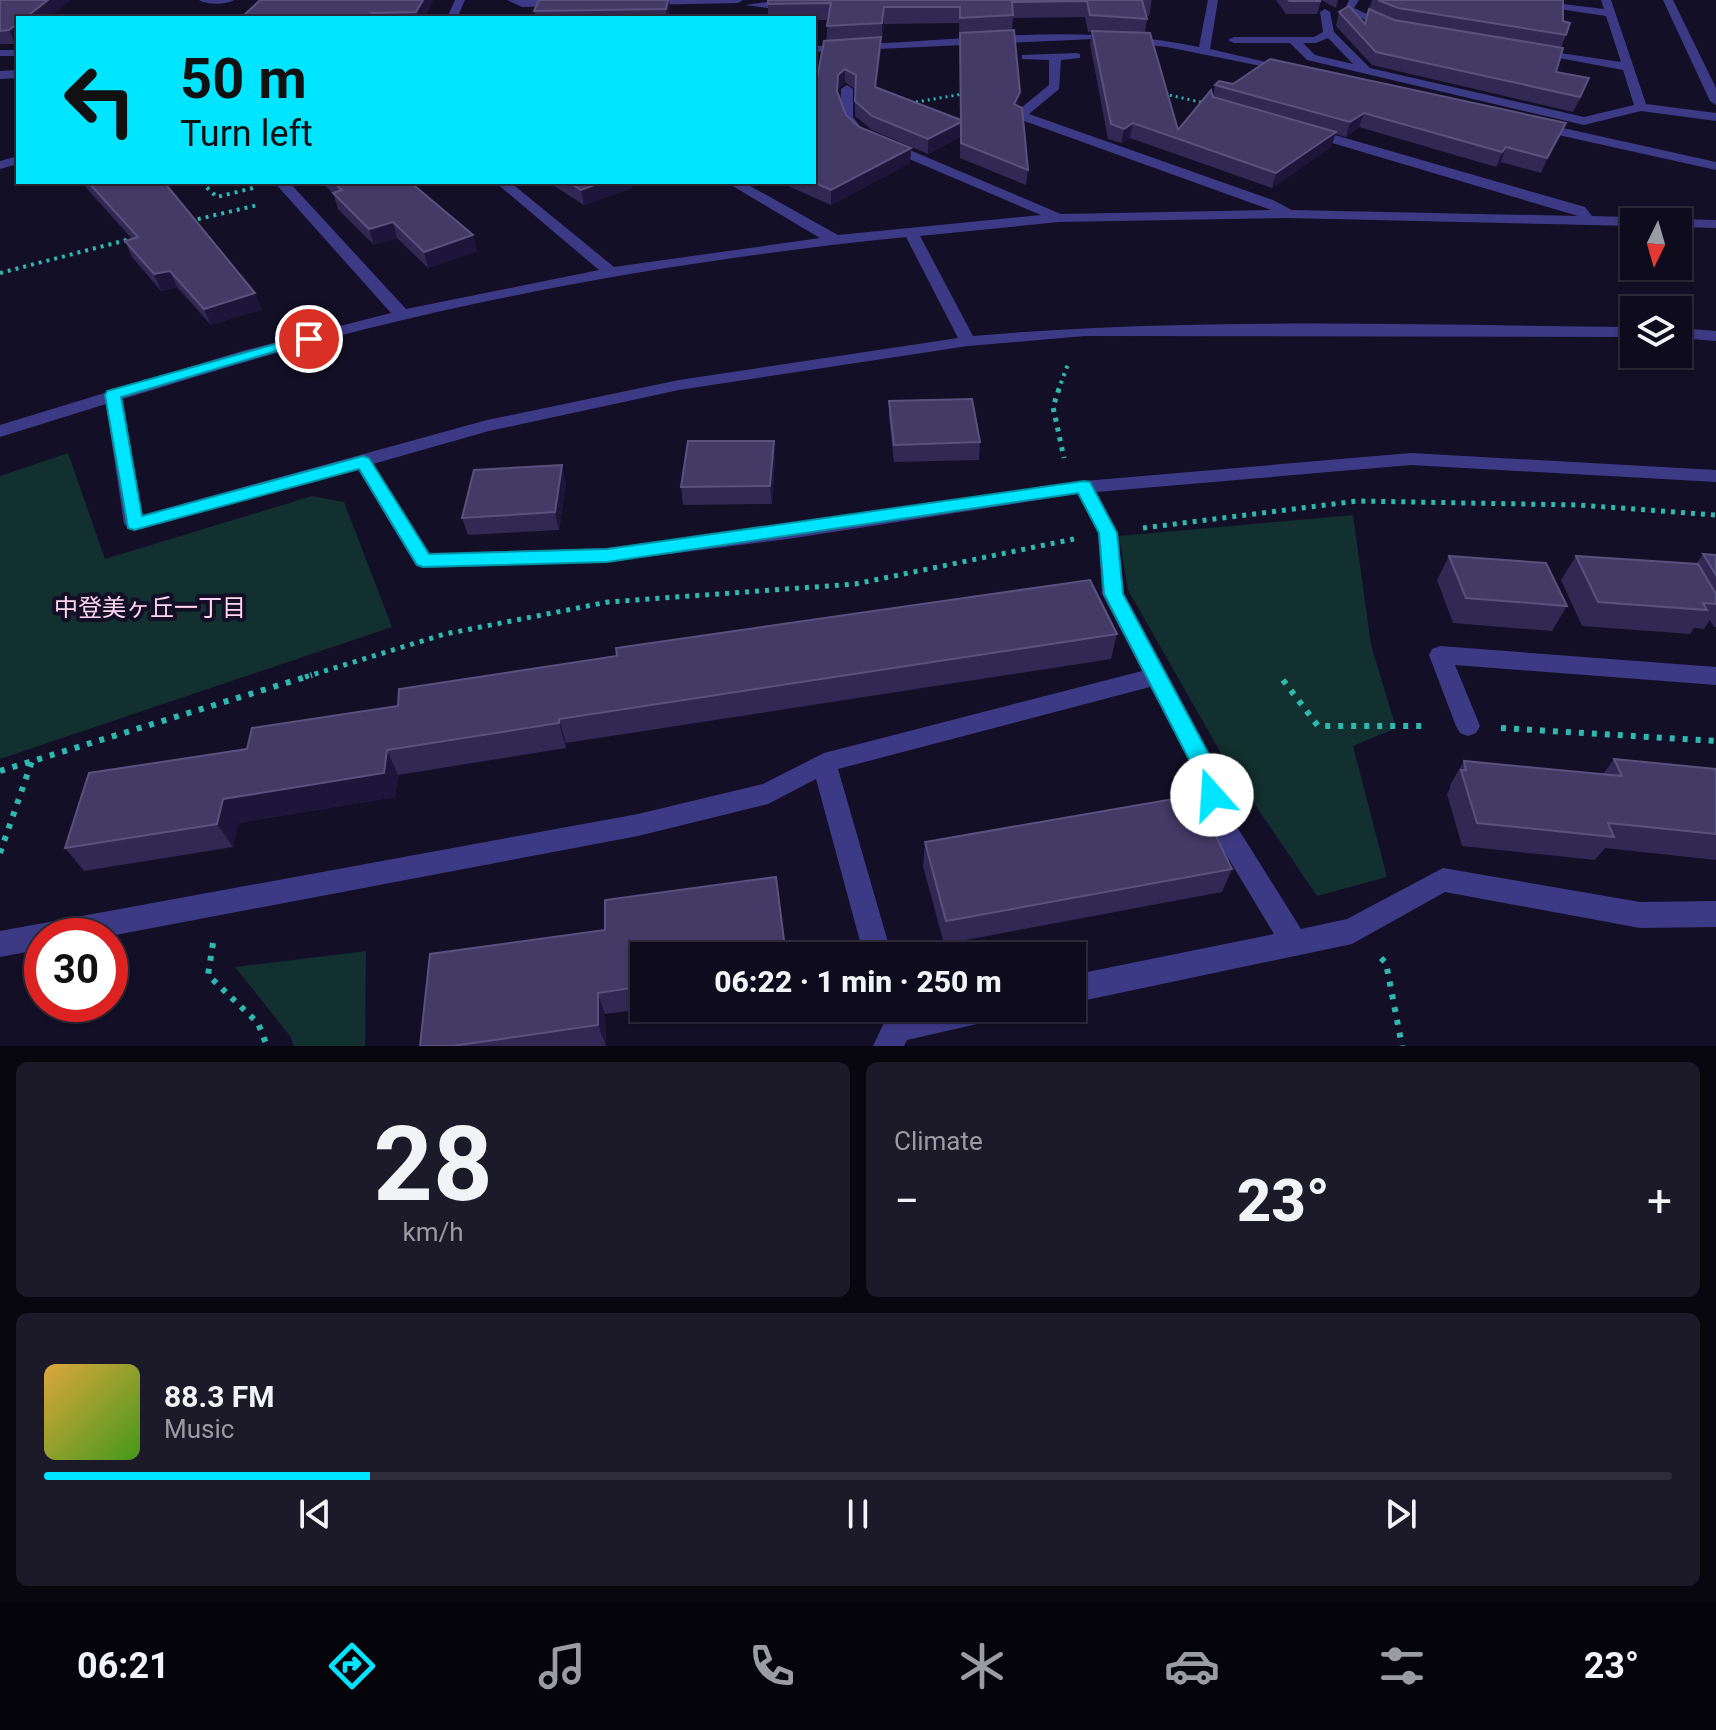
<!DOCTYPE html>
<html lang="en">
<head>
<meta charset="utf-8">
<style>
  :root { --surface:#0e0b1c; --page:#1c1929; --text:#f1f3f6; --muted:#9b9ba3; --line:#2e2b3b; --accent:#00e5ff }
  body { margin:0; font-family:Roboto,"Noto Sans JP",sans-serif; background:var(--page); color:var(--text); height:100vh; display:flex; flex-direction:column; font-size:30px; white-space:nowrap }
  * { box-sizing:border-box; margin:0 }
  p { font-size:26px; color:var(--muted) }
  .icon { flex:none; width:44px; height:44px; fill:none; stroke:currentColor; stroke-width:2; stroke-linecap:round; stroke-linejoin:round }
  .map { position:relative; height:1046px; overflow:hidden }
  .side { display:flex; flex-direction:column; gap:16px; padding:16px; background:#08060f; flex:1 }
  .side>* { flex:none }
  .hud { position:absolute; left:16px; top:16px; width:800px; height:168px; border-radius:0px; box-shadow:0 2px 6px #0004,0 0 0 2px var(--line); background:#00e5ff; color:#111; overflow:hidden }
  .needle { width:52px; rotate:185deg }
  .tools { position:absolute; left:1620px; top:208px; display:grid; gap:16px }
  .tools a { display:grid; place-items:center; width:72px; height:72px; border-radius:0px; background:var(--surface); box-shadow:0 2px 6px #0004,0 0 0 2px var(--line); font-size:40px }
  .speed { position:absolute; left:24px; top:918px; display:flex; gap:16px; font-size:40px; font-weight:700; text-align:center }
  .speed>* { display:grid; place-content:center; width:104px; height:104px; border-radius:50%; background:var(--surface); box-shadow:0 2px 6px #0004,0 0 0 2px var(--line); line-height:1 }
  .speed .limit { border:12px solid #d22; background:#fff; color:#111 }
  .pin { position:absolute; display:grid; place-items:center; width:68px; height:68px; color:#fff; margin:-34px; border:4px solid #fff; border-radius:50%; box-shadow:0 2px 8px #0007 }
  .me { position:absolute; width:88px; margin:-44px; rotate:341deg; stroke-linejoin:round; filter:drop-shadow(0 0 6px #0008) }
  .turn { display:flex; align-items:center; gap:28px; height:168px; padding:0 32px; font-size:36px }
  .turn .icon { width:104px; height:104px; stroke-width:2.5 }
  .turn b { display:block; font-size:56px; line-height:68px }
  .big { font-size:60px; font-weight:800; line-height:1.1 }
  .side .tile { flex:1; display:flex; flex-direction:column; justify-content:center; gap:12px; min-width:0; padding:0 28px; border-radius:12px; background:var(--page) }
  .side .dial { align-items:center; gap:0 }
  .dial b { font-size:104px; line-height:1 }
  .song { display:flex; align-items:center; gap:24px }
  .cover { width:96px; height:96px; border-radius:12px; background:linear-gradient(135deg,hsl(40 70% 55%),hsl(100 70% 35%)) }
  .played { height:8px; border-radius:4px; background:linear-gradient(90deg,var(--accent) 20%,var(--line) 20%) }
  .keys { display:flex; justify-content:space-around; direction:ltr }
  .heat { display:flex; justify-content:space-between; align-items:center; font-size:44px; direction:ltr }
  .side .tiles { flex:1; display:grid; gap:16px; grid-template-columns:1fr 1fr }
  .tile:last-child { grid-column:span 2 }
  .trip { position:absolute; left:630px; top:942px; width:456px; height:80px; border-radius:0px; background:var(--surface); box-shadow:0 2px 6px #0004,0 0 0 2px var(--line); font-weight:800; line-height:80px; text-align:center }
  .tab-bar { display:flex; height:128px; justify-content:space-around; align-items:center; background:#06040b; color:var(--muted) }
  .tab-bar .icon { width:56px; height:56px }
  .tab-bar .current { color:var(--accent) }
  .tab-bar b { font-size:36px; color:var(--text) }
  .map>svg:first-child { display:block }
  .green { fill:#12302f }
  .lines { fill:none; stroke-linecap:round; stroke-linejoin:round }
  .path-far3 { stroke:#2fb8b0; stroke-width:3; stroke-dasharray:2 4; stroke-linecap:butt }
  .path-far2 { stroke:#2fb8b0; stroke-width:4; stroke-dasharray:3 5; stroke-linecap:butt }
  .path-far1 { stroke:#2fb8b0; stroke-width:5; stroke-dasharray:4 6; stroke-linecap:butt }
  .path { stroke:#2fb8b0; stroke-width:6; stroke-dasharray:5 8; stroke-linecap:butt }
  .minor { fill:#3d3a85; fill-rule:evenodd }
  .wall { fill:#312854; fill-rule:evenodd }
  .shaded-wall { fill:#1d163a }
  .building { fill:#433a66; stroke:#5a527e; stroke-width:2 }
  .route { fill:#00e5ff; stroke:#0095a6; stroke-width:2 }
  .labels { text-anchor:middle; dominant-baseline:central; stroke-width:8; stroke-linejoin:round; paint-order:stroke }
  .neighbourhood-label { font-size:24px; fill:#ffd6f0; stroke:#130f26 }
</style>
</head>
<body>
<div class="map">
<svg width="1716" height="1046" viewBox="0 0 1716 1046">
  <rect width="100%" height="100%" fill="#130f26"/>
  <g class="green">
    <path d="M 68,453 L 105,559 L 312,496 L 344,502 L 392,627 L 0,759 L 0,476 Z"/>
    <path d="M 1353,515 L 1371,645 L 1396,728 L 1353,746 L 1387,877 L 1317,896 L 1226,762 L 1128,590 L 1119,536 Z"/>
    <path d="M 366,951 L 365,1046 L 294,1046 L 290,1036 L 235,967 Z"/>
  </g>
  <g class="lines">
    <g class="path-far3">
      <path d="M 1164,94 L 1205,103"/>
      <path d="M 910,103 L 963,94"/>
    </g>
    <g class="path-far2">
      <path d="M 201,182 L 217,197 L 253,188"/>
      <path d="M 190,221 L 258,205"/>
      <path d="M 0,273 L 138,237"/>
      <path d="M 1058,391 L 1068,364"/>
    </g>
    <g class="path-far1">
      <path d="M 1059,389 L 1053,407 L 1064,458"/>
      <path d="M 1143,528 L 1357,501 L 1579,505 L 1716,515"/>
      <path d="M 305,677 L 445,634 L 608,602 L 855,584 L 1074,539"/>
    </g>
    <g class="path">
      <path d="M 1283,680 L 1318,726 L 1427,726"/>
      <path d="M 1501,728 L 1716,741"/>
      <path d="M 0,771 L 312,675"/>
      <path d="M 0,853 L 32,761"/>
      <path d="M 213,943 L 208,975 L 258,1023 L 267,1046"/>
      <path d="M 1381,958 L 1386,963 L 1402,1046"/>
    </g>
    <g class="minor">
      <path d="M 199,0 L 234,0 C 226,5 207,5 199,0 Z"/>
      <path d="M 455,0 L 465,0 L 457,18 L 447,18 Z"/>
      <path d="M 507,0 L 563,0 L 567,3 L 562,6 L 522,7 Z"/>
      <path d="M 638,0 L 743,0 L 738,3 L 642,5 Z"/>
      <path d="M 781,0 L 796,0 L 775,9 L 745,5 Z"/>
      <path d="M 1208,0 L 1218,0 L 1210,49 L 1291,68 L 1291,72 L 1167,47 L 1094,39 L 814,52 L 814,46 C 943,44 1071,20 1199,47 Z"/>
      <path d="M 1349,0 L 1359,0 L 1354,8 L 1396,27 L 1387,29 L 1344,11 Z"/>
      <path d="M 1499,0 L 1530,0 L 1604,9 L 1601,0 L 1611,0 L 1646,104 L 1716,113 L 1716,121 L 1641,111 L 1584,125 L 1307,60 L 1290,43 L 1234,43 L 1228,40 L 1234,37 L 1314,37 L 1323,32 L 1320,12 L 1325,9 L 1330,12 L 1334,32 L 1370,68 L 1584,117 L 1634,105 L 1623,70 L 1527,52 L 1533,49 L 1621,62 L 1606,16 ZM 1328,38 L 1353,64 L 1315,55 L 1303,43 L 1316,43 Z"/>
      <path d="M 1663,0 L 1673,0 L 1716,88 L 1716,105 L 1710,101 Z"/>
      <rect x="0" y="50" width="18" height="6"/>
      <path d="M 1076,53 L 1080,54 L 1080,58 L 1061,60 L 1059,89 L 1029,114 L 1273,200 L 1292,210 L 1578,216 L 1302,134 L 1301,131 L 1307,127 L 1585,207 L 1592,216 L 1659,218 L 1666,222 L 1634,222 L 1634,226 L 1288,218 L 1059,222 L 920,236 L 973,336 C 1193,317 1414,325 1634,327 L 1634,337 L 1085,336 L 968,346 L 679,390 L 489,431 L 373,464 L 429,554 L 607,548 L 788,525 L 1084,481 L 1411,453 L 1716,470 L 1716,482 L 1411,465 L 1096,492 L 1118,533 L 1124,594 L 1222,777 L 1227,811 L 1301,929 L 1347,919 L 1443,868 L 1640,902 L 1716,901 L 1716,927 L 1640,928 L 1445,892 L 1352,944 L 1072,1003 L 1072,975 L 1274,934 L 1206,821 L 1198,777 L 1150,687 L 838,769 L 892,956 L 864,956 L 816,779 L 768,804 L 638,836 L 110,936 L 42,936 L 42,949 L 0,957 L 0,931 L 638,814 L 763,784 L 824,753 L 1142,671 L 1102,594 L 1098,533 L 1078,494 L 788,539 L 607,562 L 423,568 L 416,566 L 357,468 L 134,531 L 124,524 L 106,404 L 0,437 L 0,425 L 242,351 L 391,313 L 274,182 L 289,182 L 406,309 L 599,270 L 495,182 L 510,182 L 614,267 L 820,238 L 726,182 L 743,182 L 838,235 L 1041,215 L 881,147 L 881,141 L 886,140 L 1061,214 L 1271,210 L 1016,118 L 1016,112 L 1049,85 L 1049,60 L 1022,59 L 1022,55 ZM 906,237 L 958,338 L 679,380 L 487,420 L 142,515 L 123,399 C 215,371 308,342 403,320 C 568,281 737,254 906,237 Z"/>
      <path d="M 18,70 L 18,78 L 0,79 L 0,71 Z"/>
      <path d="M 847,85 L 853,89 L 853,117 L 863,130 L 862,133 L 852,133 L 840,117 L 841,89 Z"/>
      <path d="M 1536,122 L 1716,162 L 1716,170 L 1531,129 L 1531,123 Z"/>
      <path d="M 18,156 L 18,164 L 0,169 L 0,161 Z"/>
      <path d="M 1678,219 L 1716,220 L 1716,228 L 1678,227 L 1678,222 L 1671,222 Z"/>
      <path d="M 1678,328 L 1716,331 L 1716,341 L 1678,338 Z"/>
      <path d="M 1440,646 L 1716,667 L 1716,685 L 1455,665 L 1480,726 L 1476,733 L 1468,736 L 1460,733 L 1456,726 L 1429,655 L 1432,649 Z"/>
      <path d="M 879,1008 L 1000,1008 L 996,1018 L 986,1022 L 907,1040 L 904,1046 L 873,1046 L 883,1025 Z"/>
    </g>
  </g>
  <g class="wall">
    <path d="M 0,0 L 70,0 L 48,18 L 18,18 L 15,44 L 0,44 Z"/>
    <path d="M 433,0 L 424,18 L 241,18 Z"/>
    <path d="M 539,0 L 669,0 L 670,7 L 668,18 L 536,18 L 534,11 Z"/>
    <path d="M 768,0 L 1152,0 L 1149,16 L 1146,16 L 1147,19 L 1145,33 L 1178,130 L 1213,96 L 1215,85 L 1233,84 L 1566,123 L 1541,173 L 1501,162 L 1496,167 L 1359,127 L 1346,137 L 1335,134 L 1331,147 L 1272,188 L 1130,138 L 1121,143 L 1108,139 L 1090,44 L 1092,32 L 1088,32 L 1085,17 L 1013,18 L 1012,30 L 1019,106 L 1028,170 L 1026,185 L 960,158 L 960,137 L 928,154 L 872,130 L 855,116 L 855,89 L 845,82 L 838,89 L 838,94 L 846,115 L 859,127 L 911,148 L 910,163 L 831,205 L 779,182 L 814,182 L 828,20 L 814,20 L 814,18 L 768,18 ZM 959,23 L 960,119 L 876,88 L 881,40 L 882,40 L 884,24 Z"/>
    <path d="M 1276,0 L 1319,0 L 1321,1 L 1317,14 L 1286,14 Z"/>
    <path d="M 1321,0 L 1338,0 L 1336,8 Z"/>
    <path d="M 1372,0 L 1563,0 L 1563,21 L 1566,35 L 1561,48 L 1556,72 L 1583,93 L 1573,112 L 1372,65 L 1336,26 L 1339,12 L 1365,24 Z"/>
    <path d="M 81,182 L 164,182 L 262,309 L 211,325 L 177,287 L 161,291 L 132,257 L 125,241 L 132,239 Z"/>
    <path d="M 321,182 L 410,182 L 477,251 L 428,268 L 397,238 L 374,245 L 338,209 L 333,193 Z"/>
    <path d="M 548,182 L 632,182 L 632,188 L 584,205 Z"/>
    <path d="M 889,401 L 980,442 L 979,460 L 894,462 L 889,418 Z"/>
    <path d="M 775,458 L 772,504 L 683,505 L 681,487 Z"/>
    <path d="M 566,482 L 559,530 L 468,535 L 462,518 Z"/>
    <path d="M 1703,554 L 1716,555 L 1716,627 L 1714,627 L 1710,620 L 1704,629 L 1694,628 L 1690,634 L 1582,626 L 1561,580 L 1576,556 L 1696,564 Z"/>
    <path d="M 1449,556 L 1567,606 L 1552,631 L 1453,623 L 1437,580 Z"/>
    <path d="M 1117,634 L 1111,659 L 566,743 L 566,748 L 398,775 L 395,797 L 238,823 L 233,847 L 84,871 L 65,848 L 89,773 Z"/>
    <path d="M 1614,759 L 1716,769 L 1716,860 L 1605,848 L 1595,860 L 1462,846 L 1447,794 L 1450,788 L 1450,785 L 1464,761 L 1603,774 Z"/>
    <path d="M 925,842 L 1232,869 L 1222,892 L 944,944 L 923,866 Z"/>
    <path d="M 644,956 L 644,1008 L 650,1008 L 605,1014 L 606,1046 L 420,1046 Z"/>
  </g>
  <g class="shaded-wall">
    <path d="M 48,0 L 70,0 L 48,18 L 25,18 Z"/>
    <path d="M 423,0 L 433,0 L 424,18 L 418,18 L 416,12 Z"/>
    <path d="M 668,0 L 669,0 L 670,7 L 668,18 L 667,18 L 666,9 Z"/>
    <path d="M 884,7 L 884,24 L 882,40 L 882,23 Z"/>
    <path d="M 18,23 L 18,42 L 15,44 L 9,30 Z"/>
    <path d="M 881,37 L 881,51 L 875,101 L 875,87 Z"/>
    <path d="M 845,69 L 845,82 L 838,89 L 837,105 L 838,75 Z"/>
    <path d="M 1020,92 L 1019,106 L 1014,104 Z"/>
    <path d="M 1364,113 L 1359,127 L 1346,137 L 1350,122 Z"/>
    <path d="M 961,122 L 960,137 L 928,154 L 928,139 Z"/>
    <path d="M 1133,123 L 1130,138 L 1121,143 L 1124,129 Z"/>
    <path d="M 1566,123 L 1559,138 L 1541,173 L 1547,158 Z"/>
    <path d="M 1336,132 L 1331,147 L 1272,188 L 1276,173 Z"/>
    <path d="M 1506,147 L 1501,162 L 1496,167 L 1502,152 Z"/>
    <path d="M 911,148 L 910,163 L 831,205 L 831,190 Z"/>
    <path d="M 603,182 L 632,182 L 632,188 L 584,205 L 581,190 Z"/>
    <path d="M 393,222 L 397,238 L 374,245 L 369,229 Z"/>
    <path d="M 473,235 L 477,251 L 428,268 L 424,252 Z"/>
    <path d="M 170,271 L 177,287 L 161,291 L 154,274 Z"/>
    <path d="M 255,293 L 262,309 L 211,325 L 204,309 Z"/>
    <path d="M 774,441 L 775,458 L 772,504 L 770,486 Z"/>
    <path d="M 562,465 L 566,482 L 559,530 L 555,512 Z"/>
    <path d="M 559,719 L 566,743 L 566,748 L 559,723 Z"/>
    <path d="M 387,750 L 398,775 L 395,797 L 238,823 L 233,847 L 217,824 L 223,799 Z"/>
    <path d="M 598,993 L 605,1014 L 606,1046 L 598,1025 Z"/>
  </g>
  <g class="building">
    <path d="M 0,0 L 48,0 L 25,18 L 18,18 L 18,23 L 9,30 L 0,31 Z"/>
    <path d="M 260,0 L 423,0 L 416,12 L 372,13 L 380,18 L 241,18 Z"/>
    <path d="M 539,0 L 668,0 L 666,9 L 534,11 Z"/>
    <path d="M 768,0 L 1142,0 L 1147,19 L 1090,15 L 1087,1 L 1012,2 L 1013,15 L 960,18 L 960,7 L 884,7 L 882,23 L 827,26 L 831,3 L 768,4 Z"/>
    <path d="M 1288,0 L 1319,0 L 1321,1 L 1290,1 Z"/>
    <path d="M 1378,0 L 1563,0 L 1563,21 L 1570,23 L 1566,35 L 1398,8 Z"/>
    <path d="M 1349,6 L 1365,24 L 1369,9 L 1394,20 L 1563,48 L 1556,72 L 1589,78 L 1580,97 L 1376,52 L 1339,12 Z"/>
    <path d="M 1014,30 L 1020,92 L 1014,104 L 1022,108 L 1028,170 L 961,143 L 961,122 L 928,139 L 872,116 L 855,101 L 856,75 L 845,69 L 838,75 L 837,91 L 846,115 L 859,127 L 911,148 L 831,190 L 813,182 L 814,182 L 814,95 L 824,41 L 881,37 L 875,87 L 961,120 L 960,33 Z"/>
    <path d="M 1092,31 L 1150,33 L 1178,130 L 1211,90 L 1213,97 L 1336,132 L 1276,173 L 1133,123 L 1124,129 L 1111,124 Z"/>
    <path d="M 1270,59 L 1566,123 L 1547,158 L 1506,147 L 1502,152 L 1364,113 L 1350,122 L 1215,85 L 1219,81 L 1233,84 Z"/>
    <path d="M 88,182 L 164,182 L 255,293 L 204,309 L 170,271 L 154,274 L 125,241 L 138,237 Z"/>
    <path d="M 333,182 L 410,182 L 473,235 L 424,252 L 393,222 L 369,229 L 333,193 L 342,190 Z"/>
    <path d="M 569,182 L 603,182 L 581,190 Z"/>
    <path d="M 972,399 L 980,442 L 894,445 L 889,401 Z"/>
    <path d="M 688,441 L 774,441 L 770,486 L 681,487 Z"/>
    <path d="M 562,465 L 555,512 L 462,518 L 474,470 Z"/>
    <path d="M 1703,554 L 1716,555 L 1716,575 Z"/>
    <path d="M 1449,556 L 1546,563 L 1567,606 L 1466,598 Z"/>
    <path d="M 1576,556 L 1698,564 L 1716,594 L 1716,604 L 1703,603 L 1707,610 L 1598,602 Z"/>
    <path d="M 1090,580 L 1117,634 L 559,719 L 559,723 L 387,750 L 384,773 L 223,799 L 217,824 L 65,848 L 89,773 L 247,749 L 252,728 L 398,706 L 399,689 L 617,656 L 616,648 Z"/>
    <path d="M 1614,759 L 1716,769 L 1716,834 L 1608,823 L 1614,837 L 1477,823 L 1461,770 L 1466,770 L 1464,761 L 1622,776 Z"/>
    <path d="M 1196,795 L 1232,869 L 946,921 L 925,842 Z"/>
    <path d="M 776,877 L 786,956 L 644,956 L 644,986 L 598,993 L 598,1025 L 452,1046 L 420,1046 L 430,954 L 605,930 L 605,900 Z"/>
  </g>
  <path class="route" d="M 304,336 L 317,339 L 121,397 L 142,516 L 363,456 L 369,458 L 429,554 L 607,549 L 1084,481 L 1090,482 L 1117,533 L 1123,594 L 1221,777 L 1224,795 L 1220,802 L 1212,805 L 1204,802 L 1198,777 L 1104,594 L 1099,533 L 1078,493 L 607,562 L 423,567 L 417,565 L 359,469 L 134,530 L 128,528 L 105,395 L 107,391 Z"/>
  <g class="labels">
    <g class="neighbourhood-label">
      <text x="150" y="608">中登美ヶ丘一丁目</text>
    </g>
  </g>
</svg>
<div class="tools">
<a><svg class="needle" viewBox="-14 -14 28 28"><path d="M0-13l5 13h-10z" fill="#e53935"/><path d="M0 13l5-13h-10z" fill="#9b9ba3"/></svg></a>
<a><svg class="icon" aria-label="layers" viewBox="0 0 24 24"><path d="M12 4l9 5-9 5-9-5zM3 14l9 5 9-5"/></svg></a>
</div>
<div class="speed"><div class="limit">30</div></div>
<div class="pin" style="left:309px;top:339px;background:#d93025"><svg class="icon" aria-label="arrive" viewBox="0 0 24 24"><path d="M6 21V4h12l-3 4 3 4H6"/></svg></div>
<svg class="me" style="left:1212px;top:795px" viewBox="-20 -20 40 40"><circle r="19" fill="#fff"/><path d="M0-13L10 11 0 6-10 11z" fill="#00e5ff"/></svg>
<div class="trip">06:22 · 1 min · 250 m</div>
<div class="hud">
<div class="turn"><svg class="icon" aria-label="left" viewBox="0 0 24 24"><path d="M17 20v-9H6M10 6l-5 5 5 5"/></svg><div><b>50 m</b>Turn left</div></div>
</div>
</div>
<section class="side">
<div class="tiles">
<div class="tile dial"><b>28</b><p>km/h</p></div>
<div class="tile"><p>Climate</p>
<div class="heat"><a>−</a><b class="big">23°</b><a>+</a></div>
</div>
<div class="tile">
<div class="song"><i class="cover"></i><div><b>88.3 FM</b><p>Music</p></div></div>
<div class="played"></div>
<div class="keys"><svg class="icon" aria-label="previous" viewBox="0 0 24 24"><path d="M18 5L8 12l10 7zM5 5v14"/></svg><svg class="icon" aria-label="pause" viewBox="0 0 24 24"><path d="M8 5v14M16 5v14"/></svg><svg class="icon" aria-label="next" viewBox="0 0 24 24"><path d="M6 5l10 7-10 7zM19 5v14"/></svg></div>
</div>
</div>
</section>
<nav class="tab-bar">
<b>06:21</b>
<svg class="icon current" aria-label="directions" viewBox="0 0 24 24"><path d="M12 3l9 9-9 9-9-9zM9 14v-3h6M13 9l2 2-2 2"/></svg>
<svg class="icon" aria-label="music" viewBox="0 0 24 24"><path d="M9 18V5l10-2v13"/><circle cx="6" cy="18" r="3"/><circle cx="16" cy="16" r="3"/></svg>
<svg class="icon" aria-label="phone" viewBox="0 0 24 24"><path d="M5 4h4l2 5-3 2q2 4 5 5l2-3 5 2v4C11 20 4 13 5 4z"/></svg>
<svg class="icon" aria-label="climate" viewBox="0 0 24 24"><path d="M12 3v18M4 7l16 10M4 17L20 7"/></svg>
<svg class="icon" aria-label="car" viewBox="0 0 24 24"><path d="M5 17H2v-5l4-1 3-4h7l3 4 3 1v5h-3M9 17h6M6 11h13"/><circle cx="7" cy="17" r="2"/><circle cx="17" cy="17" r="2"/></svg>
<svg class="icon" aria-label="filters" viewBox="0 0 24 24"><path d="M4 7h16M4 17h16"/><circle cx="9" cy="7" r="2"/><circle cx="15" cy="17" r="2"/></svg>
<b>23°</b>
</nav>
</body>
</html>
